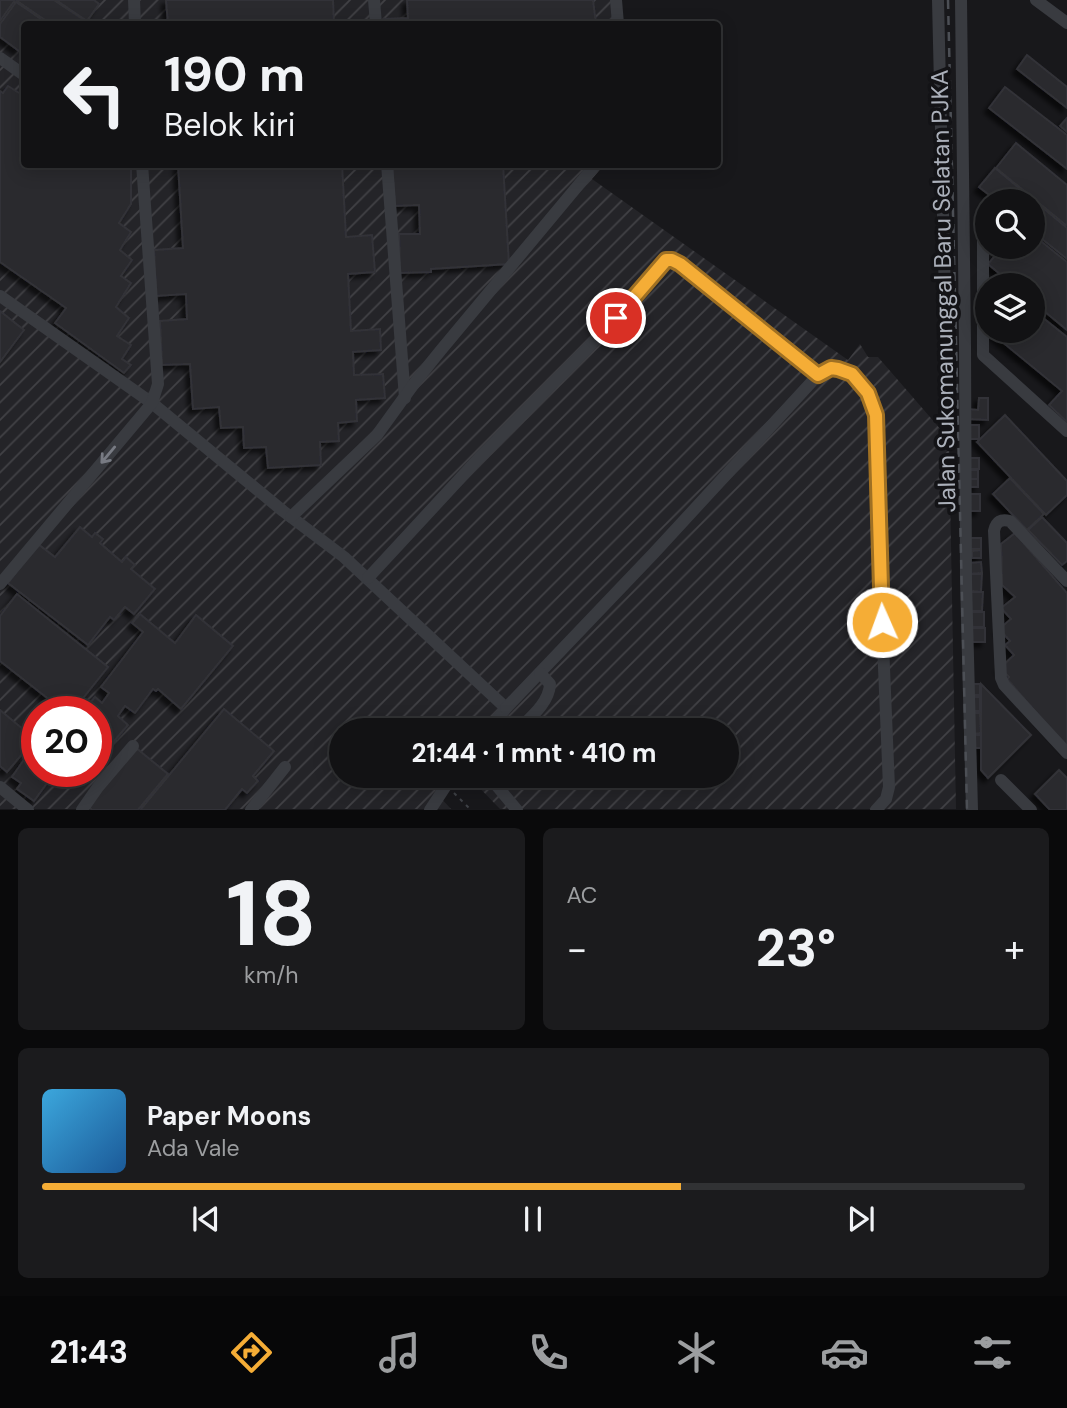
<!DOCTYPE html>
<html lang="id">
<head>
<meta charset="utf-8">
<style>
  :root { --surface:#121214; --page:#1b1b1d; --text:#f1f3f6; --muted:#9c9ea0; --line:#313234; --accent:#f5ad36 }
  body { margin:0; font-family:"DM Sans",sans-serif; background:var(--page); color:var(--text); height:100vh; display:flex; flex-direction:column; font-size:26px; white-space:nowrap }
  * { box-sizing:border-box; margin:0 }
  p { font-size:23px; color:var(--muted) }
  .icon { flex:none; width:38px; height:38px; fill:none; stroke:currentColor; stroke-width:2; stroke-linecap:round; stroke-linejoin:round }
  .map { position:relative; height:810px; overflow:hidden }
  .sheet { display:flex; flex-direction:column; gap:18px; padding:18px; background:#0a0a0b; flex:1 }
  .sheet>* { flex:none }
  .hud { position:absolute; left:21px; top:21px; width:700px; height:147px; border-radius:7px; box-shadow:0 4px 18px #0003,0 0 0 2px var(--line); background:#121214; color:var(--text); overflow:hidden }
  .tools { position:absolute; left:975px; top:189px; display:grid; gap:14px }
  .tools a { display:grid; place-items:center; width:70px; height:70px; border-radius:50%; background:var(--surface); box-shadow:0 4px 18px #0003,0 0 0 2px var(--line); font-size:35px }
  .speed { position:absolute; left:21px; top:696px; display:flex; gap:14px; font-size:35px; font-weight:700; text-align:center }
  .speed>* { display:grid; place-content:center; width:91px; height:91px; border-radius:50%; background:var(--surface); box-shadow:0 4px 18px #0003,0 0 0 2px var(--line); line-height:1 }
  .speed .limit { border:10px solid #d22; background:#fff; color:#111 }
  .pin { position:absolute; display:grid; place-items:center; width:60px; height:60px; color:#fff; margin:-30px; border:4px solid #fff; border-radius:50%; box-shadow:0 2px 7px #0007 }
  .me { position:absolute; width:77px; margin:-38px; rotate:358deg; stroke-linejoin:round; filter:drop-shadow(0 0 5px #0008) }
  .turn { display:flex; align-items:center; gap:24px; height:147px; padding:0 28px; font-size:32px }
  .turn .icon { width:91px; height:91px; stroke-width:2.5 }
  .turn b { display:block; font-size:49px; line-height:60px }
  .big { font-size:52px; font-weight:700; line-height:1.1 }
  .sheet .card { flex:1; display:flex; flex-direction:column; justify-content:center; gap:10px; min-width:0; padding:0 24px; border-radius:10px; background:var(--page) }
  .sheet .dial { align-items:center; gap:0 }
  .dial b { font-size:91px; line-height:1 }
  .song { display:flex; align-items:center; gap:21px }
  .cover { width:84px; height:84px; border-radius:10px; background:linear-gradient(135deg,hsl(200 70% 55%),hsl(210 70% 35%)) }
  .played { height:7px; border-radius:4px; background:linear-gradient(90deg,var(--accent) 65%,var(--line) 65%) }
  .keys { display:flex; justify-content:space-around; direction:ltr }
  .heat { display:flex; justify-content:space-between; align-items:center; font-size:38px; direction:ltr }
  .sheet .tiles { flex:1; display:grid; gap:18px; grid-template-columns:1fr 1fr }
  .card:last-child { grid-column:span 2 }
  .trip { position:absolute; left:329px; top:718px; width:410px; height:70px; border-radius:35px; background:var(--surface); box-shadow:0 4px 18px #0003,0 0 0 2px var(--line); font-weight:700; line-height:70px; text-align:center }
  .tab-bar { display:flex; height:112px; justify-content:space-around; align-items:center; background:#070708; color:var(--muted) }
  .tab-bar .icon { width:49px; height:49px }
  .tab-bar .selected { color:var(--accent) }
  .tab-bar b { font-size:32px; color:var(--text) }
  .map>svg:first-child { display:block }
  .industrial { fill:url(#industrial-furrows); fill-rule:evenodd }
  .building { fill:#2b2b2f; stroke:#323237; stroke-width:2; filter:url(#shadow) }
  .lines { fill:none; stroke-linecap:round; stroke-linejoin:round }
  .path { stroke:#3f4247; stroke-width:2; stroke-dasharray:3.5 5; stroke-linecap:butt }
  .minor { stroke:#393b40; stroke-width:12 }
  .rail { stroke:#4c4f55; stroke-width:2.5; stroke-dasharray:9 7; stroke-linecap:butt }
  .oneway { stroke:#787b83 }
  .route-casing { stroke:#9f7023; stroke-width:18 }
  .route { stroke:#f5ad36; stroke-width:12 }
  .labels { text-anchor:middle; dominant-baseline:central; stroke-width:7; stroke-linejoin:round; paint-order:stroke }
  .street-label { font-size:24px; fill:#abb0ba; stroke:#131316 }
</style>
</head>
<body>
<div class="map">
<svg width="1067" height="810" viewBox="0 0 1067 810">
  <defs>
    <pattern id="industrial-furrows" width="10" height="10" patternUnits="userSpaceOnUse" patternTransform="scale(1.75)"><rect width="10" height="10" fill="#242428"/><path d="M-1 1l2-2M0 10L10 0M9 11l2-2" fill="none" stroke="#414145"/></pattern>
    <filter id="shadow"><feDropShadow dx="-4.5" dy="4.5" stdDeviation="2" flood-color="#0009"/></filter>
  </defs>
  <rect width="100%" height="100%" fill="#18181b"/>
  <path class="industrial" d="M 0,0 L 620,0 L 622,24 L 24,24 L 24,164 L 604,165 L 592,179 L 848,360 L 860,344 L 868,357 L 878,357 L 949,439 L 956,809 L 500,809 L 467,775 L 726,775 L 726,730 L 341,730 L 341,775 L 455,775 L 438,795 L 451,809 L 0,809 ZM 37,712 L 96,712 L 96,772 L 37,772 Z"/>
  <g class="building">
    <path d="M 0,0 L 15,0 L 0,21 Z"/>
    <path d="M 18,0 L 54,0 L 90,24 L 51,24 L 17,1 Z"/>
    <path d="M 56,0 L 94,0 L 99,4 L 87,21 Z"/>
    <path d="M 166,0 L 333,0 L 334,24 L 168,24 Z"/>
    <path d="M 407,0 L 593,0 L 596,24 L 384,24 L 384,19 L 408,18 Z"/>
    <path d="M 16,2 L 41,19 L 38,24 L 24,24 L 24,43 L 19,51 L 0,37 L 0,24 Z"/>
    <path d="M 1027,55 L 1067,87 L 1067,108 L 1017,69 Z"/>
    <path d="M 8,86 L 24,96 L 24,164 L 126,164 L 131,168 L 131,204 L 119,223 L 131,232 L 120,250 L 132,260 L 121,276 L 131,283 L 116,307 L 129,318 L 117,336 L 131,345 L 122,359 L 131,365 L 124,373 L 55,323 L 66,308 L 0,262 L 0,91 L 3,93 Z"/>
    <path d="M 1005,87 L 1067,135 L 1067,169 L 989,108 Z"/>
    <path d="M 1067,118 L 1067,132 L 1060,126 Z"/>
    <path d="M 1016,143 L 1067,185 L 1067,226 L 996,168 Z"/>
    <path d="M 178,164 L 342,164 L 346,237 L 372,235 L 375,272 L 348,274 L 351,331 L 380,329 L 381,350 L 353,352 L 354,375 L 383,374 L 385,398 L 356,400 L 357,421 L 338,423 L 339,441 L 320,442 L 321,465 L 268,468 L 266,447 L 244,448 L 243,427 L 221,428 L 219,407 L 193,409 L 190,364 L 162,365 L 160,321 L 187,319 L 186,294 L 156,296 L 154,250 L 183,248 Z"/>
    <path d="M 392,164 L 503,164 L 509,264 L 431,269 L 431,272 L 400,273 L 399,234 L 420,234 L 419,205 L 395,206 Z"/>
    <path d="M 995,168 L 1067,228 L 1067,259 L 1032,231 L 1032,201 L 997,201 L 979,187 Z"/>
    <path d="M 1032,234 L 1067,262 L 1067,330 L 1032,301 L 1032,285 L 1013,285 L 988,264 L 1002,247 L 1032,247 Z"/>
    <path d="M 1032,309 L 1067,337 L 1067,422 L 1049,405 L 1062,391 L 989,331 L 1032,331 Z"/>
    <path d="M 0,311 L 24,330 L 0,362 Z"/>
    <path d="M 979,398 L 988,398 L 988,420 L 967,419 L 968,409 L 978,410 Z"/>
    <path d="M 1005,415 L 1067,481 L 1067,495 L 1046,515 L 977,442 Z"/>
    <rect x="968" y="425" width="11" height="14"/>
    <rect x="968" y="458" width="11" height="11"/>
    <rect x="970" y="470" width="8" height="9"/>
    <path d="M 1010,478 L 1044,514 L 1027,530 L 993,494 Z"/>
    <rect x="969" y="479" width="9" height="8"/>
    <rect x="969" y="494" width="11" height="17"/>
    <path d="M 1042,517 L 1067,543 L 1067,561 L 1062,565 L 1028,530 Z"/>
    <path d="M 80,527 L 92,537 L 95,533 L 103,539 L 100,543 L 122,562 L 126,557 L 135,565 L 131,569 L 155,589 L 134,614 L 125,607 L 114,620 L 110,617 L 88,645 L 8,583 L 38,544 L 55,557 Z"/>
    <path d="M 1015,533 L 1067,593 L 1067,748 L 1007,679 L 1009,677 L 1000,668 L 1014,655 L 1005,645 L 1010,641 L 999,629 L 1011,619 L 1001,608 L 1015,597 L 1002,585 L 1001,544 Z"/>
    <path d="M 969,538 L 981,538 L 981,549 L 970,549 Z"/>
    <path d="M 981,550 L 981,558 L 972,558 L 972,551 Z"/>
    <path d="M 981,562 L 982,573 L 970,574 L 970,563 Z"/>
    <path d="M 971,574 L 982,574 L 981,592 L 971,591 Z"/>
    <path d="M 971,592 L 983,592 L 982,611 L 970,611 Z"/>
    <path d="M 17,594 L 108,667 L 72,712 L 65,712 L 0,661 L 0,616 Z"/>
    <rect x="971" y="612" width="13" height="15"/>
    <path d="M 140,614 L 175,643 L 196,615 L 233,646 L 181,709 L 158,689 L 156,691 L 153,689 L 135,713 L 125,706 L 118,716 L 128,725 L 96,762 L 96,712 L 82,712 L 95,697 L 102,703 L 109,693 L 101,687 L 143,632 L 132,623 Z"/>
    <rect x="971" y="628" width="14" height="14"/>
    <rect x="972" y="684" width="8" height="11"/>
    <path d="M 981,684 L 1031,735 L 988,778 L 981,770 Z"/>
    <rect x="973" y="697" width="7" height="14"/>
    <path d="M 224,709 L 274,751 L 253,776 L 258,781 L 247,793 L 242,789 L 225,810 L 140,810 Z"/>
    <path d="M 0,710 L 35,739 L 7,772 L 0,766 Z"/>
    <path d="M 973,713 L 980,713 L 981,733 L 973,734 Z"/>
    <path d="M 973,735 L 981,735 L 981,748 L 974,748 Z"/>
    <path d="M 135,747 L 168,774 L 138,810 L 92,810 L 87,805 Z"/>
    <path d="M 25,758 L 36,765 L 35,768 L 37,772 L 40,772 L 50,779 L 34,801 L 17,789 L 21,783 L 12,777 Z"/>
    <path d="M 1059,770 L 1067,778 L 1067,810 L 1050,810 L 1035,794 Z"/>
    <path d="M 72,772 L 88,772 L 82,780 Z"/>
  </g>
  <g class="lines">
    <path class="path" d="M 454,793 L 471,810"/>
    <g class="minor">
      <path d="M 134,0 L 135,24"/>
      <path d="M 374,0 L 376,24"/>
      <path d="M 616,0 L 618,24"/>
      <path d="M 938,0 L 947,385"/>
      <path d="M 961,0 L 965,345 L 966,581 L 972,810"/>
      <path d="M 1036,0 L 1067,23"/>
      <path d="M 0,58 L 24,75"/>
      <path d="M 387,164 L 405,398"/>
      <path d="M 983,234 L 983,355 L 1067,431"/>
      <path d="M 0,296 L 152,403 L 283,511 L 344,557 L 506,708 L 489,730"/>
      <path d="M 291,517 L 377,435 L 416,381 L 441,350 L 596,164"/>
      <path d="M 368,578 L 479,458 L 587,349 L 666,260 L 672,260 L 680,264 L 818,375"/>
      <path d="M 1067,581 L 1010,521 C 1001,519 996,521 994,531 L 1001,678 L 1004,685 L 1067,753"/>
      <path d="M 0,584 L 152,403 L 158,384 L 142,164"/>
      <path d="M 506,708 L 654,553 L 818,375 L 831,368 L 838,369 L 852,374 L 868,393 L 876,415 L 880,572 L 889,787 L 886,799 L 876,810"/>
      <path d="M 518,730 C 531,717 549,703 550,684 L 540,673"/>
      <path d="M 489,775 L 491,779 L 517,810"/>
      <path d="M 1001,780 L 1031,810"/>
      <path d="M 0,787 L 28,810"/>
      <path d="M 82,810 L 98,787 L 133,746"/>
      <path d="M 251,810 L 285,767"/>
      <path d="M 430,810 L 453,775"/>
    </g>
    <path class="rail" d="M 948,0 L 967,810"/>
  </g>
  <defs><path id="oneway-shaft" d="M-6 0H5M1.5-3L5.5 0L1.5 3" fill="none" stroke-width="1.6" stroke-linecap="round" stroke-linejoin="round" transform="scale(1.75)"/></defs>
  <use class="oneway" href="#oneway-shaft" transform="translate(108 455) rotate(130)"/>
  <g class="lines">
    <g class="route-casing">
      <path id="route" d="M 616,318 L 666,260 L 672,260 L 680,264 L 818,375 L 831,368 L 838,369 L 852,374 L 868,393 L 876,415 L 882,622"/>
    </g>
    <use href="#route" class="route"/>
  </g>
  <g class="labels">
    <g class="street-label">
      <text transform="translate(943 291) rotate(-91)">Jalan Sukomanunggal Baru Selatan PJKA</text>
    </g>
  </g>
</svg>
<div class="tools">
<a><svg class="icon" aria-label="search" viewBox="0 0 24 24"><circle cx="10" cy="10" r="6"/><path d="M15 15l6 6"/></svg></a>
<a><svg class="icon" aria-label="layers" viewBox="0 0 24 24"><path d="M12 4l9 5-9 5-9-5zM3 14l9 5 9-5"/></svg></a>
</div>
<div class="speed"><div class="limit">20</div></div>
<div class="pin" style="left:616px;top:318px;background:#d93025"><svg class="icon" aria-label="arrive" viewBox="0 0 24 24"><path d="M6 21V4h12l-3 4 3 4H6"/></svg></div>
<svg class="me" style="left:882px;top:622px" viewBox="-20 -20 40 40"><circle r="17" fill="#f5ad36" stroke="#fff" stroke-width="3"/><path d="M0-11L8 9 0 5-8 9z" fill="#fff"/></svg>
<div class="trip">21:44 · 1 mnt · 410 m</div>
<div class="hud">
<div class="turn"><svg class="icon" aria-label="left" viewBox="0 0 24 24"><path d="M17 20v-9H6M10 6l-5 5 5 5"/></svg><div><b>190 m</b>Belok kiri</div></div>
</div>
</div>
<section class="sheet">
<div class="tiles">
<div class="card dial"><b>18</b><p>km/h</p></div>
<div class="card"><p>AC</p>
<div class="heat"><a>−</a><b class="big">23°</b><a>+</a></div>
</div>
<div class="card">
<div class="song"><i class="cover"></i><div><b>Paper Moons</b><p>Ada Vale</p></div></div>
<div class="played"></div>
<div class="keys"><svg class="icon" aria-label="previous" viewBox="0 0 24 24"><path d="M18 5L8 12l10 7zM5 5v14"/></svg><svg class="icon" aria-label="pause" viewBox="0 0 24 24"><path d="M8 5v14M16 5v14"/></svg><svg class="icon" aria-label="next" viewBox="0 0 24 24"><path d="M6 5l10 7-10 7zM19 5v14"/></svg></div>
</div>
</div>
</section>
<nav class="tab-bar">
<b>21:43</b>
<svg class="icon selected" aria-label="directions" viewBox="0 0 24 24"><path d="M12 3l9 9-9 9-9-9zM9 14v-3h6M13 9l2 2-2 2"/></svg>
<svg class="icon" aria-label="music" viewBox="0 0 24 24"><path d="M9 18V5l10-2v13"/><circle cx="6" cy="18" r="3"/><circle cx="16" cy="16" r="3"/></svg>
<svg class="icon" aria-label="phone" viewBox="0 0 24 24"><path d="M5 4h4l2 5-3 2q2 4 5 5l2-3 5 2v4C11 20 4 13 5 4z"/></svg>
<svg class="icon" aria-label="climate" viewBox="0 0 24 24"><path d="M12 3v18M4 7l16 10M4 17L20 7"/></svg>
<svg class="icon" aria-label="car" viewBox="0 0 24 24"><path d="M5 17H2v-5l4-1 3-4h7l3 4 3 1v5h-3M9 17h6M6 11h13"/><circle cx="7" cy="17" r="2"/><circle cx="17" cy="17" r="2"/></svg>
<svg class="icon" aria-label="filters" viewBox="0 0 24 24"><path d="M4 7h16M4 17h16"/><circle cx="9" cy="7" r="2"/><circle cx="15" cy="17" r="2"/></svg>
</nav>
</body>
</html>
